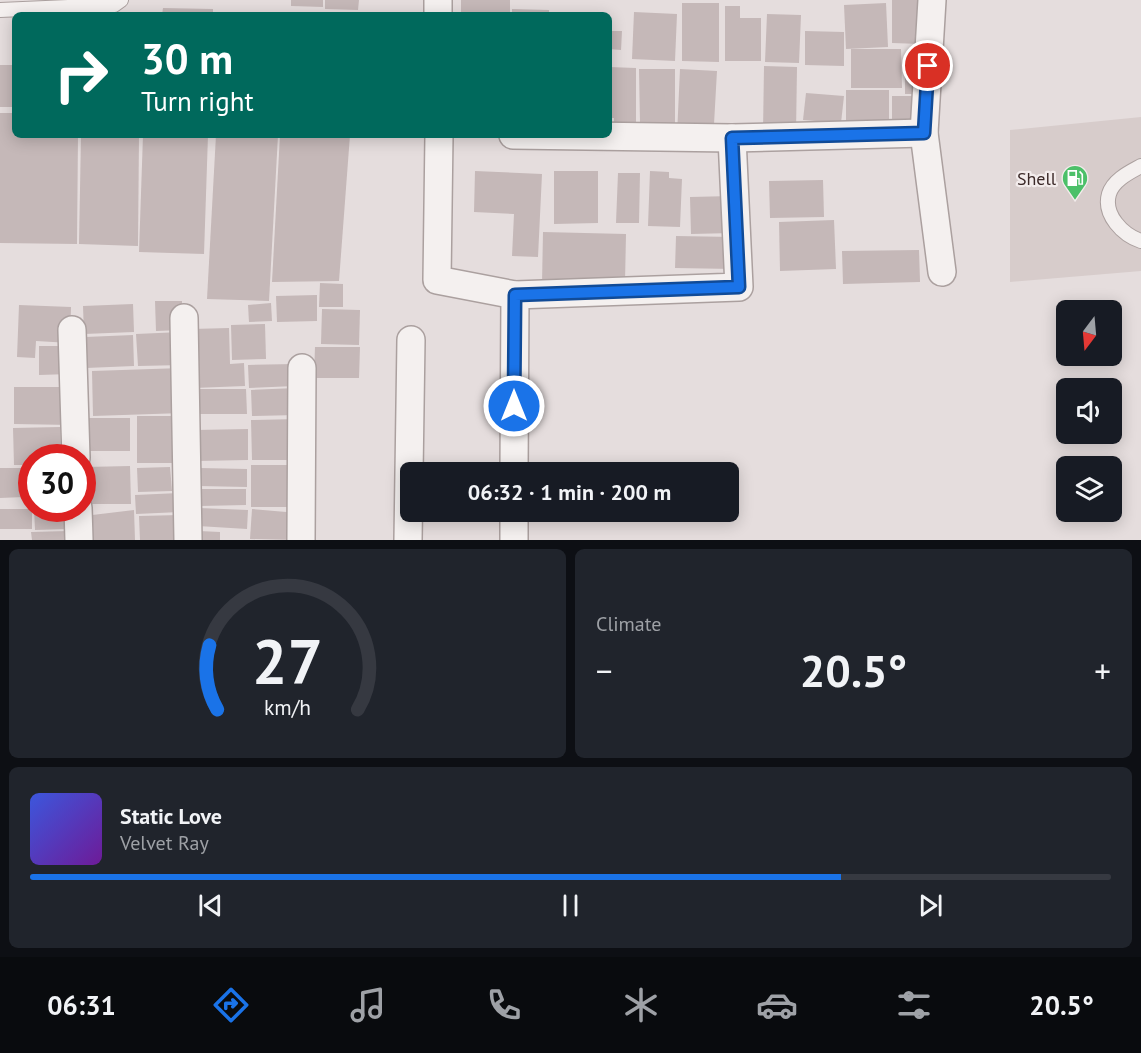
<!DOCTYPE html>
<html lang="en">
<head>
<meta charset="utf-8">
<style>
  :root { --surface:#171b24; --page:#20242c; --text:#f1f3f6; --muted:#9ea1a6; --line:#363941; --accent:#1a73e8 }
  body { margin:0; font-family:"PT Sans",sans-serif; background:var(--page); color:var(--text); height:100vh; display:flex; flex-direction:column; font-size:22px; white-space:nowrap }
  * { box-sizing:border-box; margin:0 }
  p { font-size:20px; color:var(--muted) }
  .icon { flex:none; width:33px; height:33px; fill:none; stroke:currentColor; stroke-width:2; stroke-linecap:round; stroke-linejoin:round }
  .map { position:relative; height:540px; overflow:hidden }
  .panel { display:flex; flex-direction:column; gap:9px; padding:9px; background:#0d0f14; flex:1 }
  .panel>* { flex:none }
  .banner { position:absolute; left:12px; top:12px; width:600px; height:126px; border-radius:9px; box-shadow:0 3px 15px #0003; background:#00695c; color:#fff; overflow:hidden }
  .needle { width:39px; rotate:196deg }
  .buttons { position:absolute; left:1056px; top:300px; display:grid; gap:12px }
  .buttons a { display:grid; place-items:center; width:66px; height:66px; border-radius:9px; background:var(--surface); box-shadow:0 3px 15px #0003; font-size:30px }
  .speed { position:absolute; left:18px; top:444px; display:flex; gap:12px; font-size:30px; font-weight:700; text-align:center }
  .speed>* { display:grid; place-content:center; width:78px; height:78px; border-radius:50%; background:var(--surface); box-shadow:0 3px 15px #0003; line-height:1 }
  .speed .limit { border:9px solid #d22; background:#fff; color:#111 }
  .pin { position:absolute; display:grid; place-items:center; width:51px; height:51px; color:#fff; margin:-26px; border:3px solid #fff; border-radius:50%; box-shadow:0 2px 6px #0007 }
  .me { position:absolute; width:66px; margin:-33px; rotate:0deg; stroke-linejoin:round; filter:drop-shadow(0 0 4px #0008) }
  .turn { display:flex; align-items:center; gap:21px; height:126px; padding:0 30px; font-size:27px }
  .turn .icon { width:78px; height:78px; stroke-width:2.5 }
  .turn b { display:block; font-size:42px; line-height:51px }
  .big { font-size:45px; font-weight:800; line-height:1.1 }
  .panel .tile { flex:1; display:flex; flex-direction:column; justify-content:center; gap:9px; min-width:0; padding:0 21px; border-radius:9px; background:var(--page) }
  .panel .dial { align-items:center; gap:0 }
  .dial svg { height:156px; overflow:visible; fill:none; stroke:var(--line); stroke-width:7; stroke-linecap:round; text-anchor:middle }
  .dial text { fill:var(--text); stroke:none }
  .song { display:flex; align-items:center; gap:18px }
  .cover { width:72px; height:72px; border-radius:9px; background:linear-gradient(135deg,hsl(230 70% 55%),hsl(280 70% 35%)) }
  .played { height:6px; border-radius:3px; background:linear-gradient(90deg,var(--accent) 75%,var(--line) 75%) }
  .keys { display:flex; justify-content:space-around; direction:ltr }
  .heat { display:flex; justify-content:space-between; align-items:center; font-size:33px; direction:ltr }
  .panel .tiles { flex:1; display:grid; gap:9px; grid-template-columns:1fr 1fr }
  .tile:last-child { grid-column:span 2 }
  .trip { position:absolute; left:400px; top:462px; width:339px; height:60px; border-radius:9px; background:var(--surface); box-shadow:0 3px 15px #0003; font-weight:800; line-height:60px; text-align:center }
  .menu { display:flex; height:96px; justify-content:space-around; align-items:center; background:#090b0e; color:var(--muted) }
  .menu .icon { width:42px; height:42px }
  .menu .active { color:var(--accent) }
  .menu b { font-size:27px; color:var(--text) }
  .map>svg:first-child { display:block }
  .built { fill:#d7cccb }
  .building { fill:#c5b8b8 }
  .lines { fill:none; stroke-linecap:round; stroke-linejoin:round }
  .lane-casing { stroke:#aba09f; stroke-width:16 }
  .street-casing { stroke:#aba09f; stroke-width:30 }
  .lane { stroke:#f4f0ef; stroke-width:14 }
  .street { stroke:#f4f0ef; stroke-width:27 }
  .route-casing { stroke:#114b97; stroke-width:15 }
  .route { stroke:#1a73e8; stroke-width:10 }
  .labels { text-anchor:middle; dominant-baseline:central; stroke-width:4.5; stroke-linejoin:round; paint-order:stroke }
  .poi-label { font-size:18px; fill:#3b2928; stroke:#f3ecec; text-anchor:end }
</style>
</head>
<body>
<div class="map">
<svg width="1141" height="540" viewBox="0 0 1141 540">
  <rect width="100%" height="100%" fill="#e5dddd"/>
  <path class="built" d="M 1141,117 L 1141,271 L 1010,282 L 1010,130 Z"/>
  <g class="building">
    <path d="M 291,0 L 323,0 L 323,7 L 291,6 Z"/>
    <path d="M 325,0 L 359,0 L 358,10 L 325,9 Z"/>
    <rect x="461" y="0" width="49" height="15"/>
    <path d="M 892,0 L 922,0 L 921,44 L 892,43 Z"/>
    <path d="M 682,3 L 719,3 L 719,62 L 682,61 Z"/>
    <path d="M 886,3 L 888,47 L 846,49 L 844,5 Z"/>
    <path d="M 725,6 L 740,6 L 740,18 L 761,18 L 761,61 L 725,61 Z"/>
    <path d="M 163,8 L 213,9 L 213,15 L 162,15 Z"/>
    <path d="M 512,9 L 549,10 L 549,15 L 512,15 Z"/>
    <path d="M 634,12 L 677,14 L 675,61 L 632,59 Z"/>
    <path d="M 767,14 L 801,15 L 799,63 L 765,62 Z"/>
    <path d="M 609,23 L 612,23 L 612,31 L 622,31 L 621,50 L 609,49 Z"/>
    <path d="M 805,31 L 844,32 L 844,66 L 805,65 Z"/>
    <path d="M 851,49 L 901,49 L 902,88 L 851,88 Z"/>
    <rect x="0" y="65" width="15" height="42"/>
    <path d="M 764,66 L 797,67 L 796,133 L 763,132 Z"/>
    <path d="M 609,67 L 636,68 L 636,134 L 614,134 L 614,118 L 609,118 Z"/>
    <path d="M 639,69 L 675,69 L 675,123 L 640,123 Z"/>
    <path d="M 680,69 L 717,71 L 714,124 L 695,124 L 695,135 L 677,135 Z"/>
    <rect x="905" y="76" width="19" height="18"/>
    <rect x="846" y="90" width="43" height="31"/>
    <path d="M 806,93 L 844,96 L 841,123 L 803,120 Z"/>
    <rect x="892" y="96" width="30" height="31"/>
    <path d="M 0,113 L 15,113 L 15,135 L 78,135 L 77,244 L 0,243 Z"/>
    <path d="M 81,135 L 139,135 L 138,246 L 79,244 Z"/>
    <path d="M 143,135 L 208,135 L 204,254 L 139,252 Z"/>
    <path d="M 216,135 L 278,135 L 269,301 L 207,299 Z"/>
    <path d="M 280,135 L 350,135 L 339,281 L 272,282 Z"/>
    <path d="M 475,171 L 542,174 L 538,257 L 512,256 L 514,214 L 474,212 Z"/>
    <path d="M 554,171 L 598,171 L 598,223 L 554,224 Z"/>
    <path d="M 650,171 L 669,172 L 669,178 L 682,179 L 680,227 L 648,226 Z"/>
    <path d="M 618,173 L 640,173 L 639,223 L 616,223 Z"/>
    <path d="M 823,180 L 824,217 L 770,218 L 769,181 Z"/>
    <path d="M 732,196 L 733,233 L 691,234 L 690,197 Z"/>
    <path d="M 834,220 L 836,269 L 780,271 L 779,222 Z"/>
    <path d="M 543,232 L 626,234 L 625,282 L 542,284 Z"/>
    <path d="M 676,236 L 734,237 L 734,269 L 675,268 Z"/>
    <path d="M 919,250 L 920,282 L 843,284 L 842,251 Z"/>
    <path d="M 320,283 L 343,284 L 343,307 L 319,307 Z"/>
    <path d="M 317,295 L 317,321 L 277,322 L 276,296 Z"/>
    <path d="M 155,301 L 182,301 L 182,330 L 156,331 Z"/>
    <path d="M 271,303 L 272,321 L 249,322 L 248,305 Z"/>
    <path d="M 133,304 L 134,332 L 84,334 L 83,306 Z"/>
    <path d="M 19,305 L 71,307 L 70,343 L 36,341 L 35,358 L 17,357 Z"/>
    <path d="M 322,309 L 360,310 L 359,345 L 321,344 Z"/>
    <path d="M 265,324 L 266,359 L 232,360 L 231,325 Z"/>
    <path d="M 229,328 L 230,364 L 244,363 L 245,386 L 194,388 L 192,329 Z"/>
    <path d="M 181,332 L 183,365 L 138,366 L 136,334 Z"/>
    <path d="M 133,335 L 134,366 L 86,368 L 85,337 Z"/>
    <path d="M 39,346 L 69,346 L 70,374 L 39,375 Z"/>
    <path d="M 315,347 L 360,347 L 359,378 L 314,378 Z"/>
    <path d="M 294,364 L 295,386 L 249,388 L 248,365 Z"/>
    <path d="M 182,368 L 183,413 L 93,416 L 92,371 Z"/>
    <path d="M 14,387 L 71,387 L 71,425 L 14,424 Z"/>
    <path d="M 296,388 L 297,415 L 252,416 L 251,390 Z"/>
    <path d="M 199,389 L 246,389 L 247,414 L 199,414 Z"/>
    <path d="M 137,416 L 182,416 L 175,463 L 137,463 Z"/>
    <path d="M 86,418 L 130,418 L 130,451 L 87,451 Z"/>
    <path d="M 298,419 L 298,460 L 252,460 L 251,420 Z"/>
    <path d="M 60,427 L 61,458 L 32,458 L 32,465 L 14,465 L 13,428 Z"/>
    <path d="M 248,429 L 248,460 L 196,461 L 196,430 Z"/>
    <rect x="251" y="465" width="46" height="42"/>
    <path d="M 130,466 L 131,504 L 87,504 L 86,467 Z"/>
    <path d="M 170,467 L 172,491 L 138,492 L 137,468 Z"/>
    <path d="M 0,468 L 24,468 L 24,497 L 0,498 Z"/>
    <path d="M 200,468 L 247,469 L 247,487 L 199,486 Z"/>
    <path d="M 26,471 L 32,471 L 32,507 L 28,507 Z"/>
    <path d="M 200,489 L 246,489 L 246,505 L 200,506 Z"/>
    <path d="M 179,493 L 180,512 L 136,514 L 135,495 Z"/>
    <path d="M 34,508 L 67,508 L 68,529 L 35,530 Z"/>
    <path d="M 199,508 L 248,510 L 247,529 L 198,526 Z"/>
    <rect x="0" y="509" width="32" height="20"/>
    <path d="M 252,509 L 298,513 L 296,540 L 250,539 Z"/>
    <path d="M 134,510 L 135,540 L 87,540 L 84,516 Z"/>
    <path d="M 180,515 L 181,540 L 140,540 L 139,516 Z"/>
    <path d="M 69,531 L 69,540 L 32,540 L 31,532 Z"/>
    <path d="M 199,531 L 220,532 L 220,540 L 198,540 Z"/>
  </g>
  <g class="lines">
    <g class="lane-casing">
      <g id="lane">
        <path d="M 0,10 L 114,5 L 121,0"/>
        <path d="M 1141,166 C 1130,172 1113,180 1109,194 C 1103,215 1123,235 1141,241"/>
      </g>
    </g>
    <g class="street-casing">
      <g id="street">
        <path d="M 438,0 L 438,15"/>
        <path d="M 932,0 L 924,133 L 942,272"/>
        <path d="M 439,135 L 437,280 L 515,295 L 739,287 L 732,138"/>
        <path d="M 513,135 L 732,138 L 924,133"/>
        <path d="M 184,318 L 188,540"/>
        <path d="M 72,330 L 76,458"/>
        <path d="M 514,472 L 515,295"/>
        <path d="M 78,508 L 79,540"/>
        <path d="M 301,540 L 302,368"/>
        <path d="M 408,540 L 411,340"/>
        <path d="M 514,540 L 514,512"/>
      </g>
    </g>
    <use href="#lane" class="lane"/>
    <use href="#street" class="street"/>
  </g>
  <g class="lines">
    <g class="route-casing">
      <path id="route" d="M 514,406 L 515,295 L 739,287 L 732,138 L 924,133 L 928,66"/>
    </g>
    <use href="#route" class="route"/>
  </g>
  <defs>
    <g id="fuel-pin" transform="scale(1.35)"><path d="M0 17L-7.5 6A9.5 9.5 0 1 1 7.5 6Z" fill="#4cc069" stroke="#f3ecec"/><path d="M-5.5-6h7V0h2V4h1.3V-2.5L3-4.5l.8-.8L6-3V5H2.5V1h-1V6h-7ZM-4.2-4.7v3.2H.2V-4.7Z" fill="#fff"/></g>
  </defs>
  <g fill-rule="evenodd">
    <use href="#fuel-pin" x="1075" y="178"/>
  </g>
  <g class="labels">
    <g class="poi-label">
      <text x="1056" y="178">Shell</text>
    </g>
  </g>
</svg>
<div class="buttons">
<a><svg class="needle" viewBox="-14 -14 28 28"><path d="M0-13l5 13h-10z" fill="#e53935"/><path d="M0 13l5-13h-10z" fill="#9ea1a6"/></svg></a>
<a><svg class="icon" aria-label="sound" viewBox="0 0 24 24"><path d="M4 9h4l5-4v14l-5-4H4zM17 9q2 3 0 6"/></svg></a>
<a><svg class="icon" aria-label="layers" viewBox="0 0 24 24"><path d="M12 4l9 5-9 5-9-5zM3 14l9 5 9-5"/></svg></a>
</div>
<div class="speed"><div class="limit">30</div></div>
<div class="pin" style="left:928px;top:66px;background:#d93025"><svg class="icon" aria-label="arrive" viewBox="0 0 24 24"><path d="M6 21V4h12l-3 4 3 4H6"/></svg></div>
<svg class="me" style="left:514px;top:406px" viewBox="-20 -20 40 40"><circle r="17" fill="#1a73e8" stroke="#fff" stroke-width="3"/><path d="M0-11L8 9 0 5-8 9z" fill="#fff"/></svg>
<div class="trip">06:32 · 1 min · 200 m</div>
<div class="banner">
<div class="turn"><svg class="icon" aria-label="right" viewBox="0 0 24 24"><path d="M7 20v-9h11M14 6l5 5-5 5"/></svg><div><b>30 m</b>Turn right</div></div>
</div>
</div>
<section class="panel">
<div class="tiles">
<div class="tile dial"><svg viewBox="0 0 100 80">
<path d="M14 69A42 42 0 1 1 86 69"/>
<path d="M14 69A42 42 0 0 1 10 36" stroke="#1a73e8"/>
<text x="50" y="56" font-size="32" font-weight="700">27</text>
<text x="50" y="72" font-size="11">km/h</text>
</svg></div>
<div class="tile"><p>Climate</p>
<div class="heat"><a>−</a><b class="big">20.5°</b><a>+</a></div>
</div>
<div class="tile">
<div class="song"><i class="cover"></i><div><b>Static Love</b><p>Velvet Ray</p></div></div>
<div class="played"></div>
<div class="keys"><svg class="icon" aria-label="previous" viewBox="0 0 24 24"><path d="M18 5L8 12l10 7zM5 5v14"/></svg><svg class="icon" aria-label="pause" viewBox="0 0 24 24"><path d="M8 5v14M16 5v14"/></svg><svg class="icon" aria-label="next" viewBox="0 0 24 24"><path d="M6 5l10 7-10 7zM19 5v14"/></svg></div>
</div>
</div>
</section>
<nav class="menu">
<b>06:31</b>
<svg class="icon active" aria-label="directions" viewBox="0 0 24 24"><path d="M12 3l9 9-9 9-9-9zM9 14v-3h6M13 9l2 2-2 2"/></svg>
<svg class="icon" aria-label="music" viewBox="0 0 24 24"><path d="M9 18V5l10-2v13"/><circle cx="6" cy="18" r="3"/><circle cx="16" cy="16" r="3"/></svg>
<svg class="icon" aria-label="phone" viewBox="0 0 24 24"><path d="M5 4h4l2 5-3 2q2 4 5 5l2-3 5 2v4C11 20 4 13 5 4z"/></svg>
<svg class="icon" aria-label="climate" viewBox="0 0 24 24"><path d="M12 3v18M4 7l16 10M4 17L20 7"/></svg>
<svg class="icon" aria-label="car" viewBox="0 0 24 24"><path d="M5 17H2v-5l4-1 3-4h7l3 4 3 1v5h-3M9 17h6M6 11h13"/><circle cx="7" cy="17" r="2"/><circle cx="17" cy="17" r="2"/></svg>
<svg class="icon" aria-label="filters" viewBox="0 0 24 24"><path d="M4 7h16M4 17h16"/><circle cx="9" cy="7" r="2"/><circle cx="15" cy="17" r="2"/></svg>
<b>20.5°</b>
</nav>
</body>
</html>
